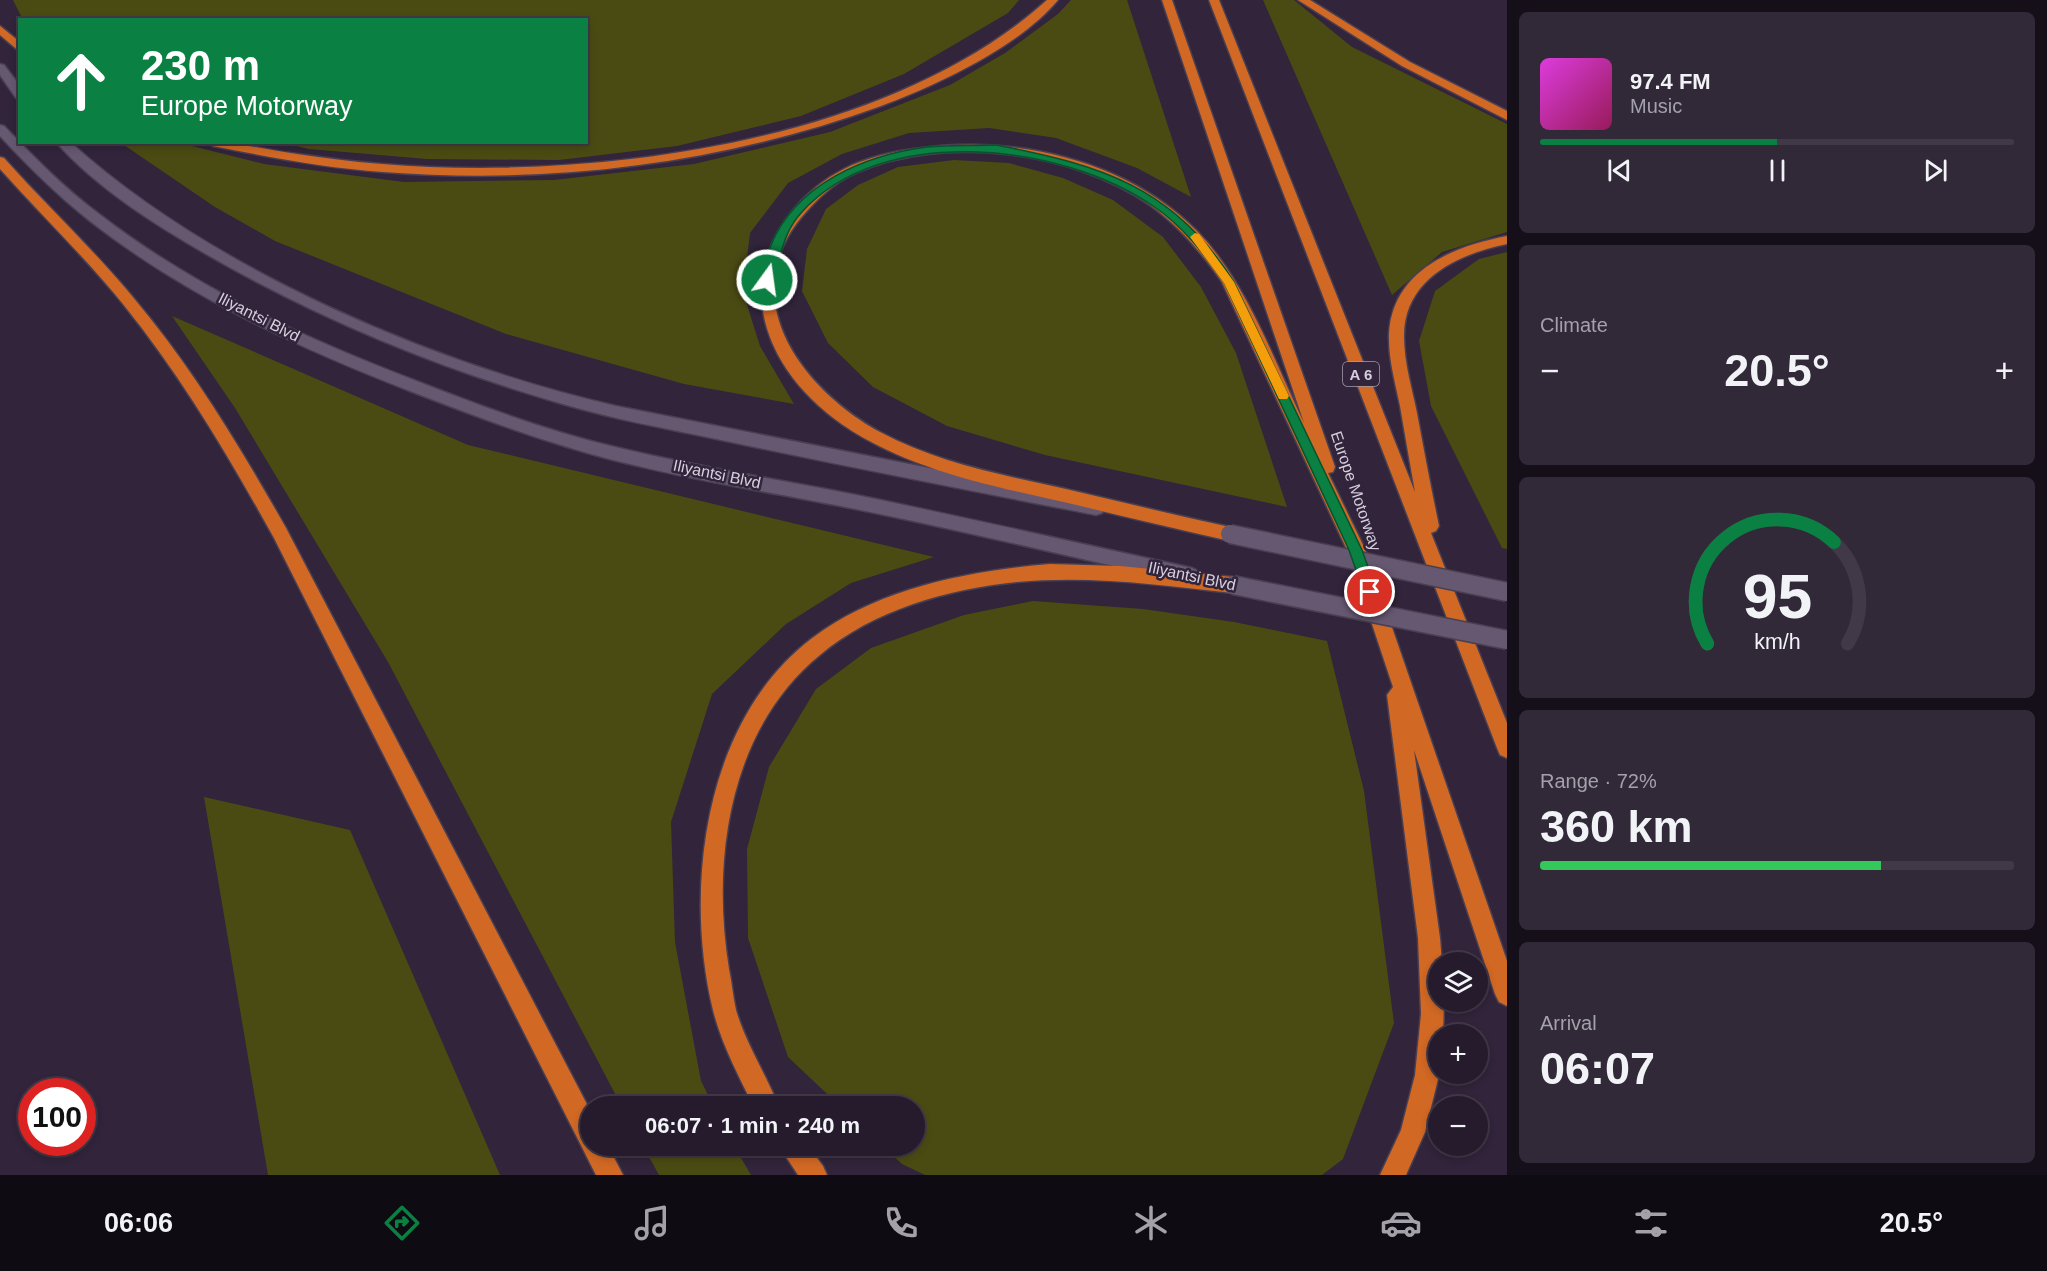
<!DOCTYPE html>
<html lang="en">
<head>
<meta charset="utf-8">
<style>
  :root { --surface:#251b2c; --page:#312838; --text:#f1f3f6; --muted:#a3a1a9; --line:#423948; --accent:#0b8043 }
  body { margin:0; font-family:Arial,sans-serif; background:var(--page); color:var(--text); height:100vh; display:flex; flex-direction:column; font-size:22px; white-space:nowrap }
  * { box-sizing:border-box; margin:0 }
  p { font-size:20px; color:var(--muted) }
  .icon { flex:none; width:33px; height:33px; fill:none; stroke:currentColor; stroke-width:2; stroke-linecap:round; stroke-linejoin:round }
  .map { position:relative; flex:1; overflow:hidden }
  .panel { display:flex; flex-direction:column; gap:12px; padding:12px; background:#140f18; width:540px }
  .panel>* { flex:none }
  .guide { position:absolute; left:18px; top:18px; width:570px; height:126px; border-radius:0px; box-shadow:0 3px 9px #0003,0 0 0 2px var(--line); background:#0b8043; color:#fff; overflow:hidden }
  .fabs { position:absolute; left:1428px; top:952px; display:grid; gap:12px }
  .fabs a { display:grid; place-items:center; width:60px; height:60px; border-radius:50%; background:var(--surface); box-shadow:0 3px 9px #0003,0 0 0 2px var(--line); font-size:30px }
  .speed { position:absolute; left:18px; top:1078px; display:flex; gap:12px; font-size:30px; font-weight:700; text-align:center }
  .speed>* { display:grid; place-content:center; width:78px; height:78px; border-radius:50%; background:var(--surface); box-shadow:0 3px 9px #0003,0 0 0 2px var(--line); line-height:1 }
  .speed .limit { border:9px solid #d22; background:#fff; color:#111 }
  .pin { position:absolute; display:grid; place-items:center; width:51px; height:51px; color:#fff; margin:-26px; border:3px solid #fff; border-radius:50%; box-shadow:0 2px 6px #0007 }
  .me { position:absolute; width:66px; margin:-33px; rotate:14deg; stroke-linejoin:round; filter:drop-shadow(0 0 4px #0008) }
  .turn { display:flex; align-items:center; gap:21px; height:126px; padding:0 24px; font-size:27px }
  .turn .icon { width:78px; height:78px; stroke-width:2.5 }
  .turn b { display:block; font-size:42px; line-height:51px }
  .big { font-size:45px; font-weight:700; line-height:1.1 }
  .panel .widget { flex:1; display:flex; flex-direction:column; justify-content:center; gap:9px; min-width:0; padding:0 21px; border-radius:9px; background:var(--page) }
  .panel .dial { align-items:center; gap:0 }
  .dial svg { height:156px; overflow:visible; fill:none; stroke:var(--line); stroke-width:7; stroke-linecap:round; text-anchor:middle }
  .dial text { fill:var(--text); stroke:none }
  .song { display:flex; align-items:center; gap:18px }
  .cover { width:72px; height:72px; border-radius:9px; background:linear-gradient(135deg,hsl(300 70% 55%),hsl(330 70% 35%)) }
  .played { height:6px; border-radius:3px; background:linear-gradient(90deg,var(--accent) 50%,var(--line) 50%) }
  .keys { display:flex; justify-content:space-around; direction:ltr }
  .heat { display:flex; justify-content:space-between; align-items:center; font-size:33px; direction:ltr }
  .charge { height:9px; border-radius:4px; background:linear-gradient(90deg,#34c759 72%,var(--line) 0) }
  .trip { position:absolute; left:580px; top:1096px; width:345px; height:60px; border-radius:30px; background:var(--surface); box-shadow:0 3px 9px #0003,0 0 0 2px var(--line); font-weight:700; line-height:60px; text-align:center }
  .tab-bar { display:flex; height:96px; justify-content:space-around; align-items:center; background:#0f0b12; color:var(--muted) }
  .tab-bar .icon { width:42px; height:42px }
  .tab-bar .selected { color:var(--accent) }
  .tab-bar b { font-size:27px; color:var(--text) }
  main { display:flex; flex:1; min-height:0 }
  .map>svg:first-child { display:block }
  .green { fill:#4a4b13 }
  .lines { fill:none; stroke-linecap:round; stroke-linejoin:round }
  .minor-casing { stroke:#493f52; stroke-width:3 }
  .highway-casing { stroke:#493f52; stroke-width:3 }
  .minor { fill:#665871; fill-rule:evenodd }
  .highway { fill:#d16824; fill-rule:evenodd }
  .minor-bridge-casing { stroke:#493f52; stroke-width:21; stroke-linecap:butt }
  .minor-bridge { stroke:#665871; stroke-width:18 }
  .route { fill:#0b8043; stroke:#07532c; stroke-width:1.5 }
  .slow { fill:#f59e0b }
  .labels { text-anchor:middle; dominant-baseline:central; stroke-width:5; stroke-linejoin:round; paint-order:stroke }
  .shield { fill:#31243b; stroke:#a49cac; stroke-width:1.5 }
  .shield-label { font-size:15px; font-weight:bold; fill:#d6cfdd }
  .street-label { font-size:16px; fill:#d6cfdd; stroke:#31243b }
</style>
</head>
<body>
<main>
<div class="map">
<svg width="1507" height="1175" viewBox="0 0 1507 1175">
  <rect width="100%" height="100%" fill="#31243b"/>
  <g class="green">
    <path d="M 13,0 L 1019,0 L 1008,13 L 904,74 L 801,116 L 677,146 L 559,160 L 427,159 L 309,149 L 284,143 L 586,142 L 586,20 L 23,20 Z"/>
    <path d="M 1071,0 L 1127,0 L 1191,197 L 1137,168 L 1056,138 L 989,128 L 909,133 L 842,154 L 788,183 L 750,233 L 743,292 L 760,346 L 794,404 L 684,384 L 506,334 L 275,241 L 215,207 L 121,143 L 180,143 L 264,164 L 404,182 L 554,180 L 694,164 L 830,132 L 950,85 L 1005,53 L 1058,14 Z"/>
    <path d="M 1263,0 L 1294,0 L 1352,47 L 1507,124 L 1507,232 L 1442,252 L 1392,295 Z"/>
    <path d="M 954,160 L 1009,163 L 1063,178 L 1113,200 L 1163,237 L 1201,287 L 1236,353 L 1287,507 L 1045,455 L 947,426 L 873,387 L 828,343 L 802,291 L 807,249 L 826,209 L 858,185 L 898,167 Z"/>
    <path d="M 1507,252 L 1507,549 L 1502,548 L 1431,406 L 1419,341 L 1435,291 L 1479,259 Z"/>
    <path d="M 172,316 L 468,445 L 934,557 L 851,583 L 786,624 L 712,694 L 671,822 L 675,942 L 701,1081 L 714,1107 L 622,1107 L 388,662 L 235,408 Z"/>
    <path d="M 1033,601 L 1143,609 L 1234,622 L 1327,641 L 1364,791 L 1394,1023 L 1343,1159 L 1322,1175 L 925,1175 L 902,1164 L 882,1146 L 915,1146 L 915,1107 L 841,1107 L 788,1057 L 748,938 L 747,849 L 769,767 L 816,689 L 871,648 L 964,615 Z"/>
    <path d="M 204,797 L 350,830 L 500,1175 L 268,1175 Z"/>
    <path d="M 643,1146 L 734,1146 L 751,1175 L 659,1175 Z"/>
  </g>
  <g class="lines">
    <g class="minor-casing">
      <g id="minor">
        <path d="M 0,64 L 4,65 L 20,86 L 20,98 L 16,98 L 0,75 Z"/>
        <path d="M 0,125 L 4,126 C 34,157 64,188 99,214 C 195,288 306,339 419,382 C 483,407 548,431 615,447 C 701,468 789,481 876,499 C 981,521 1087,545 1192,568 L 1198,571 L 1201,576 L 1198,581 L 1192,584 C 1086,560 981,535 875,513 C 788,495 700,482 613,460 C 544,442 477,417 410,391 C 297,347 186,296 90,221 C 57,195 28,166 0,136 Z"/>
        <path d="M 56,142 L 70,142 C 212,270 431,363 616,406 L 1096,501 L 1102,503 L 1105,508 L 1102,513 L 1096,515 C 973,491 849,467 726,441 C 669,429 612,419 556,402 C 443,369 332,324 229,267 C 170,234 101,193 56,142 Z"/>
      </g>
    </g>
    <g class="highway-casing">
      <g id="highway">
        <path d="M 1047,0 L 1058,0 C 1019,47 937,85 881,106 C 722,164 552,185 383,172 C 326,168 269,157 213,146 L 207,142 C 238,142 266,150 297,154 C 325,158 354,162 382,164 C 590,181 886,145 1047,0 Z"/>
        <path d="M 1162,0 L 1172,0 L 1335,467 L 1333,472 L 1328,473 L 1365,549 L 1507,961 L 1507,1006 L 1499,1002 L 1495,994 L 1414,750 L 1440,938 L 1442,963 L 1438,963 L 1438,1002 L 1444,1002 L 1443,1035 L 1438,1035 L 1439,1075 L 1425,1132 L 1406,1175 L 1380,1175 L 1401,1130 L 1415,1075 L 1421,1014 L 1418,938 L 1387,695 L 1393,687 L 1348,552 L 1222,282 C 1202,253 1179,226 1150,205 C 1073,151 942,134 856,173 C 833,183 816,200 800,219 C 734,301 805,391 880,432 C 938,463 1003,475 1066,489 C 1121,502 1175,515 1230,527 L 1236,529 L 1239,534 L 1236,539 L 1230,541 C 1176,529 1122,516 1068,503 C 992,486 909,470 843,425 C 769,374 730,287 793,210 C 807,193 824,179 844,169 C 865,158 891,152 914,149 C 1013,134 1126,159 1198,232 C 1246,282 1274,360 1304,423 Z"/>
        <path d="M 1209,0 L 1219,0 L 1415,492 C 1410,464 1405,435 1400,406 C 1395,382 1388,358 1389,333 C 1393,270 1454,246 1507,236 L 1507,244 C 1458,254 1404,279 1404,336 C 1404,363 1412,388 1417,413 C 1424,451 1431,488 1439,526 L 1436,531 L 1431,533 L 1507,723 L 1507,758 L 1500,755 L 1497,748 Z"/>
        <path d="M 1298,0 L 1310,0 L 1410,62 L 1507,111 L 1507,120 L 1402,66 Z"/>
        <path d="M 0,26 L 20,42 L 20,52 L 0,35 Z"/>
        <path d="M 0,157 L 4,158 C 46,205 92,248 132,296 C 192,367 240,447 286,528 L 591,1112 L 591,1146 L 608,1146 L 623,1175 L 596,1175 L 274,538 C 229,457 182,377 123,304 C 85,257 40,214 0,169 Z"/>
        <path d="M 1050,564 L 1120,566 L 1233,577 L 1239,580 L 1242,585 L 1239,590 L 1233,593 C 1161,585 1089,575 1017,582 C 948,589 873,610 820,655 C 729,729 711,860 729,969 C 732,983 733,997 736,1010 C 746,1044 766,1074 779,1107 L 754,1107 C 738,1075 720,1041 712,1006 C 684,885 705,720 811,639 C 878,588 968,571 1050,564 Z"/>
        <path d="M 779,1146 L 808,1146 L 823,1166 L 827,1175 L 798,1175 Z"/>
      </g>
    </g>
    <use href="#minor" class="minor"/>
    <use href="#highway" class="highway"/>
    <g class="minor-bridge-casing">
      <g id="minor-bridge">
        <path d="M 1230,534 L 1507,592"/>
        <path d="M 1233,585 L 1507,640"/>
      </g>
    </g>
    <use href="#minor-bridge" class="minor-bridge"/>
  </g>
  <path class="route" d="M 996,145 C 1101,165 1174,187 1234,282 L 1362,550 L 1377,592 L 1375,596 L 1365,596 L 1349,550 L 1224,282 C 1203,253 1183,226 1153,206 C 1062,143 882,122 801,213 C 781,235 782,259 770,283 L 767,284 L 761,280 C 764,269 766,256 771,245 C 796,184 865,155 927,147 C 949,145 973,146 996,145 Z"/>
  <path class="slow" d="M 1195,233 L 1199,234 L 1234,282 L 1289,396 L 1287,399 L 1279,399 L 1224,283 L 1190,237 Z"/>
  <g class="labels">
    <rect class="shield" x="1343" y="362" width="36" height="24" rx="4.5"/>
    <g class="shield-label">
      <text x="1361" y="374">A 6</text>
    </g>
    <g class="street-label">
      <text transform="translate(259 317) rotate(27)">Iliyantsi Blvd</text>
      <text transform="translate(717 474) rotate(12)">Iliyantsi Blvd</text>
      <text transform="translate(1356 491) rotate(71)">Europe Motorway</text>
      <text transform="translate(1192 576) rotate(12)">Iliyantsi Blvd</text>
    </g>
  </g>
</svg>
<div class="fabs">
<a><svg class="icon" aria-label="layers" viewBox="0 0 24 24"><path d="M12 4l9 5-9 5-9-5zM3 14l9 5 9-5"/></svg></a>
<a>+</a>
<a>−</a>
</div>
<div class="speed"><div class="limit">100</div></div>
<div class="pin" style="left:1370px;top:592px;background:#d93025"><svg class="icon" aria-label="arrive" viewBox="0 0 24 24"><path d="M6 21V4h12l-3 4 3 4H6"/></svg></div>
<svg class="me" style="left:767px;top:280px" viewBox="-20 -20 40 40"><circle r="17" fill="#0b8043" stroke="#fff" stroke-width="3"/><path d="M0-11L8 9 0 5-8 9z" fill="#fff"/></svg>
<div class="trip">06:07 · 1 min · 240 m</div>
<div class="guide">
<div class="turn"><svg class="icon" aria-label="ahead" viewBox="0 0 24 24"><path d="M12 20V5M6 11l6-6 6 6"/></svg><div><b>230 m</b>Europe Motorway</div></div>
</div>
</div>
<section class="panel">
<div class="widget">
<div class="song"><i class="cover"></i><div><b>97.4 FM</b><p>Music</p></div></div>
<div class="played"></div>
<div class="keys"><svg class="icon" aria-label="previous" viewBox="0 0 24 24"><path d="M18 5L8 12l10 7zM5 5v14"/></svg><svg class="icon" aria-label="pause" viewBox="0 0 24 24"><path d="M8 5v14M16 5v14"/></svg><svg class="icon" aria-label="next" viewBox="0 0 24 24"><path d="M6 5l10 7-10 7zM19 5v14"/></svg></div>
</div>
<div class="widget"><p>Climate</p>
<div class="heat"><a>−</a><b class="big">20.5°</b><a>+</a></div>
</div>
<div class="widget dial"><svg viewBox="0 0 100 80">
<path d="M14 69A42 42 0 1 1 86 69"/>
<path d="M14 69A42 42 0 0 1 79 17" stroke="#0b8043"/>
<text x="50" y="56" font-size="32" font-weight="700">95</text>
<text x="50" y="72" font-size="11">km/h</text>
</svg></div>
<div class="widget"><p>Range · 72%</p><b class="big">360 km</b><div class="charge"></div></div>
<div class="widget"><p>Arrival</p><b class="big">06:07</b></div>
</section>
</main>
<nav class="tab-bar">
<b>06:06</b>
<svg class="icon selected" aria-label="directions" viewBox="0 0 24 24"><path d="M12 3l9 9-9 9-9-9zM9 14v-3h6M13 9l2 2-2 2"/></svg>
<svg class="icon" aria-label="music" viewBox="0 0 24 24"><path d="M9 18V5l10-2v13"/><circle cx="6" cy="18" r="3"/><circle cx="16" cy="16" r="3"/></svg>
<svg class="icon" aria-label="phone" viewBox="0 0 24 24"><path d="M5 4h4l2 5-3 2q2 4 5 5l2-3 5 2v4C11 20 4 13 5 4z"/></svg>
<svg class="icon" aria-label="climate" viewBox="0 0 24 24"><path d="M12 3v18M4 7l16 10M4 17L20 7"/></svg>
<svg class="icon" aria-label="car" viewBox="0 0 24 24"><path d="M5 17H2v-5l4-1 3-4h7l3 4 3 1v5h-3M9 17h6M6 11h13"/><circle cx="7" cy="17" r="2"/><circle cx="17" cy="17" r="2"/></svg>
<svg class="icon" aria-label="filters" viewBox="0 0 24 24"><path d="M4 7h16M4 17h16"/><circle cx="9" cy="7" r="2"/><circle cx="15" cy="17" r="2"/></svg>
<b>20.5°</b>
</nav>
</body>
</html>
